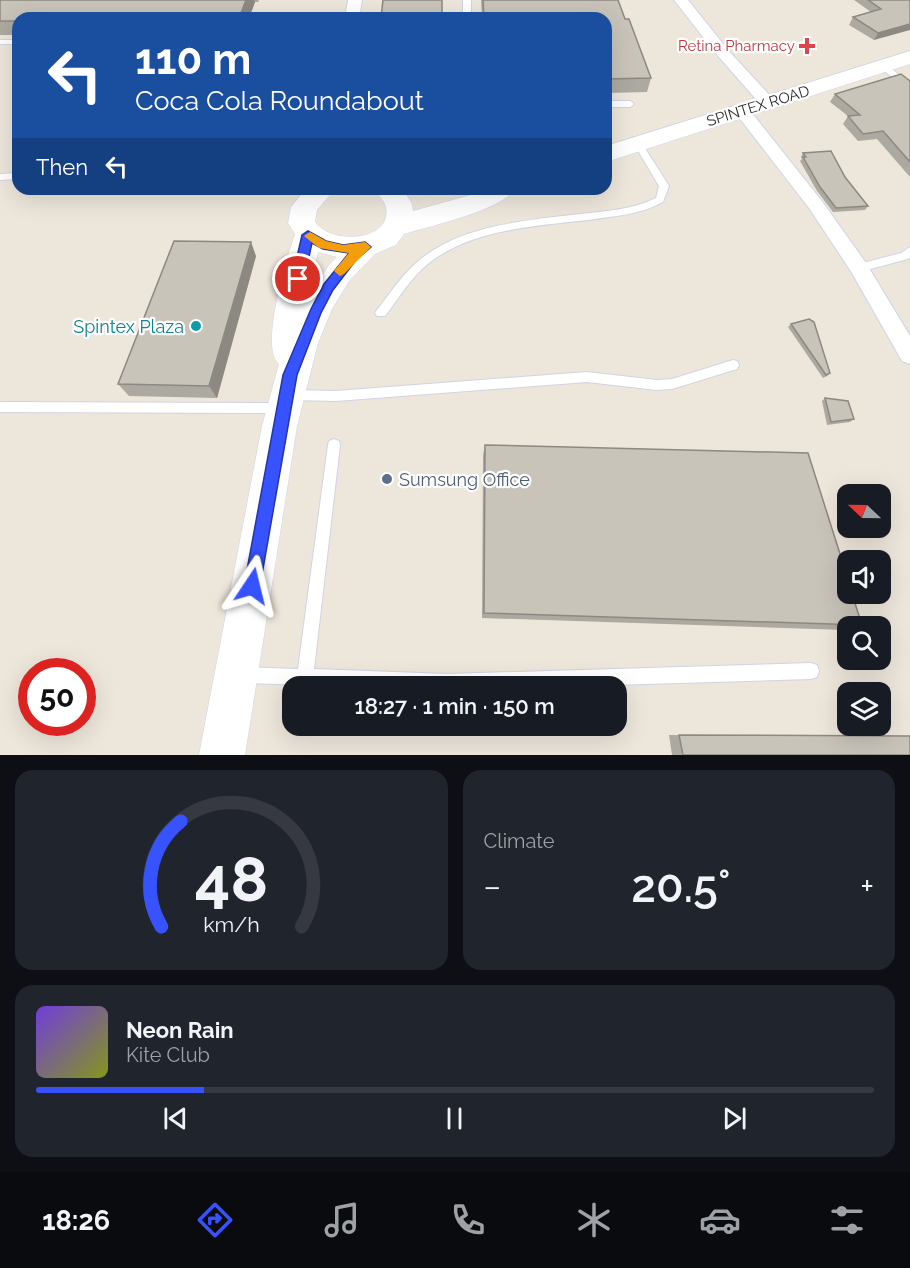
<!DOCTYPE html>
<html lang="en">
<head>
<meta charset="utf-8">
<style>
  :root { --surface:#171b24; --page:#20242c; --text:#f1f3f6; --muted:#9ea1a6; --line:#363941; --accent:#3753ff }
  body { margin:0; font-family:Raleway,sans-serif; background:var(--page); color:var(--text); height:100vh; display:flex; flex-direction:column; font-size:22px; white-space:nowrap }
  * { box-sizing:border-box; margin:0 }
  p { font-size:20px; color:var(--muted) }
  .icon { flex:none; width:33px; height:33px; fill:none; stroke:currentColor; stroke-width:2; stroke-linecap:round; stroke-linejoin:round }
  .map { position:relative; height:755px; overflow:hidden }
  .drawer { display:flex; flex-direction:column; gap:15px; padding:15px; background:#0d0f14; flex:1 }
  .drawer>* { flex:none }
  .guide { position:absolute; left:12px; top:12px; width:600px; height:183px; border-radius:18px; box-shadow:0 6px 24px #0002; background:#1a4fa0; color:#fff; overflow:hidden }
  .needle { width:39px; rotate:292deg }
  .tools { position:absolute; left:837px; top:484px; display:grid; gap:12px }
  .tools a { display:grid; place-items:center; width:54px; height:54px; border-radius:12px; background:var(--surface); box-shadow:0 6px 24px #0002; font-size:30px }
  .speed { position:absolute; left:18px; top:658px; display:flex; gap:12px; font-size:30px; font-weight:700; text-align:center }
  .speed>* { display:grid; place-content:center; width:78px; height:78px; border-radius:50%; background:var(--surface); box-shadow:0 6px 24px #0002; line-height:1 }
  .speed .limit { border:9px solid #d22; background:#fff; color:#111 }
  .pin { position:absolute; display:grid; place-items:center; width:51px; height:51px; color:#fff; margin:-26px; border:3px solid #fff; border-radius:50%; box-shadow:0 2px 6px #0007 }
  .me { position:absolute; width:66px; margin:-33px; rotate:10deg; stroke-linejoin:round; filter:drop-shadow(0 0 4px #0008) }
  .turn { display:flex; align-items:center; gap:21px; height:126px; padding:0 24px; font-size:27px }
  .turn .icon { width:78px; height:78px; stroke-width:2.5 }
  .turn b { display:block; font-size:42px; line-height:51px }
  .then { display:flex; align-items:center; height:57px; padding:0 24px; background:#0003; gap:12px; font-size:22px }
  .big { font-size:45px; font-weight:600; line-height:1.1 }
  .drawer .card { flex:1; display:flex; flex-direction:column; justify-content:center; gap:9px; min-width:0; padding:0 21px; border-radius:18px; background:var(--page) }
  .drawer .dial { align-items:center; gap:0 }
  .dial svg { height:156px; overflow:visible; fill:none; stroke:var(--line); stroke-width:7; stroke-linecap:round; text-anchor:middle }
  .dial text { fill:var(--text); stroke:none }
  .song { display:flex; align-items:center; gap:18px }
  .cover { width:72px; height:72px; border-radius:9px; background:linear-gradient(135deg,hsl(260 70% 55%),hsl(70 70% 35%)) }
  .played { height:6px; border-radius:3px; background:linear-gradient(90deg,var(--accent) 20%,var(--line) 20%) }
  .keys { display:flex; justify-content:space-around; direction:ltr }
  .heat { display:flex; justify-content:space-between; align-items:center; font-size:33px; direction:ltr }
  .drawer .tiles { flex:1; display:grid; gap:15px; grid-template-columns:1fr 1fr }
  .card:last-child { grid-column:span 2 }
  .trip { position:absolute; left:282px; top:676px; width:345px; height:60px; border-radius:18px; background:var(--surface); box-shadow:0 6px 24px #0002; font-weight:600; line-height:60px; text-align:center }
  .tabs { display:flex; height:96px; justify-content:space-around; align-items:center; background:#090b0e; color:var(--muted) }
  .tabs .icon { width:42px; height:42px }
  .tabs .selected { color:var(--accent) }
  .tabs b { font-size:27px; color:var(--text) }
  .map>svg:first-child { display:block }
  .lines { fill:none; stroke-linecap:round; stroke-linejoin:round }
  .lane-casing { stroke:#d1d3e4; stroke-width:2 }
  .street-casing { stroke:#d1d3e4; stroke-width:2 }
  .secondary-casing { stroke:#d1d3e4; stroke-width:1 }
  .lane { fill:#fff; fill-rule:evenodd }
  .street { fill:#fff; fill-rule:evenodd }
  .secondary { fill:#fff; fill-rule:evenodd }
  .wall { fill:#aca9a0 }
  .shaded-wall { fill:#8c8982 }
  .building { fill:#c8c4ba; stroke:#8c8982; stroke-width:1.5 }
  .route { fill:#3753ff; stroke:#2436a6; stroke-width:1.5 }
  .slow { fill:#f59e0b }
  .health-dot { fill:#e0444e; stroke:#fff; stroke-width:2 }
  .culture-dot { fill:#0f9aa8; stroke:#fff; stroke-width:2 }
  .service-dot { fill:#5c6f8a; stroke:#fff; stroke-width:2 }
  .labels { text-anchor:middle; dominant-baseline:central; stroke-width:4.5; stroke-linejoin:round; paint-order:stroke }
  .far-health-label { font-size:15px; fill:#be3a42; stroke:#fff; text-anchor:end }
  .far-street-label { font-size:15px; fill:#2a2a2a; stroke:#fff }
  .culture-label { font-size:18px; fill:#0d838f; stroke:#fff; text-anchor:end }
  .service-label { font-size:18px; fill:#4e5e75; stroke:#fff; text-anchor:start }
</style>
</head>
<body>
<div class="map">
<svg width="910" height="755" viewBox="0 0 910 755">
  <rect width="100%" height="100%" fill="#ede6db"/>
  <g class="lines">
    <g class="lane-casing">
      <g id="lane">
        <path d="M 463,0 L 471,0 L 471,11 L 465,18 L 457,18 L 463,11 Z"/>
        <rect x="0" y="40" width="18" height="4"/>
        <path d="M 880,64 L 886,64 L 910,84 L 910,90 L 880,68 Z"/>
        <path d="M 606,101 L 630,101 L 634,104 L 630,107 L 606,107 Z"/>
        <path d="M 638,141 L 641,142 L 669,186 L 663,202 C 640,215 614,216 588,220 C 536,226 472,229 429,263 C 411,277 399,298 385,316 L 377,316 L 375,313 L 377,310 C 391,292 404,272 422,258 C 464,225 528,220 580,214 C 605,211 632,210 656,198 L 659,186 L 634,144 Z"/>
        <path d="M 18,173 L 18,179 L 0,180 L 0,174 Z"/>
        <path d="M 910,247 L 910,257 L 908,259 L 859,272 L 854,268 L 855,265 L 901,253 Z"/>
        <path d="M 733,360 L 737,361 L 739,365 L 737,369 L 672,389 L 657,390 L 587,382 L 336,401 L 291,400 L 287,399 L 285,395 L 287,391 L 291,390 L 336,391 L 587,372 L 657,380 L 672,379 Z"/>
        <path d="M 0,402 L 283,403 L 287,404 L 289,408 L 287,412 L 283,413 L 0,412 Z"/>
        <path d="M 334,439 L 339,441 L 340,445 L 314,669 L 448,674 L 811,663 L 817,665 L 819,671 L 817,677 L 811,679 L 545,687 L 362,687 L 243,683 L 237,681 L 235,675 L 237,669 L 243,667 L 298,669 L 328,445 L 329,441 Z"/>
      </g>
    </g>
    <g class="street-casing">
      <g id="street">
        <path d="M 348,0 L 362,0 L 359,18 L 345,18 Z"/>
        <path d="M 674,0 L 688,0 L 728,50 L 774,100 L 776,103 L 774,106 L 762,106 L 718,56 Z"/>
        <path d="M 742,106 L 748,108 L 821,200 L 866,263 L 910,336 L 910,364 L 902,361 L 852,273 L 809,208 L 734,111 Z"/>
      </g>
    </g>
    <g class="secondary-casing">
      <g id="secondary">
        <path d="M 910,51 L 910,64 L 606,162 L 606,146 Z"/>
        <path d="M 306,189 L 335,189 L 317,210 L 315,222 C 333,247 397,240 385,204 C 383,199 377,194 374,189 L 403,189 L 412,204 L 413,211 L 474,194 L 482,189 L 515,189 C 502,210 429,226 404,234 L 396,245 L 375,254 L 349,281 L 332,309 L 318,343 L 297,426 L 245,755 L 199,755 L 262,426 L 279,364 C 259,349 287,257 295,234 L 288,223 L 291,207 ZM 318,252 L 337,257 L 329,265 L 309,294 Z"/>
      </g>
    </g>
    <use href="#lane" class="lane"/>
    <use href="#street" class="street"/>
    <use href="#secondary" class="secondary"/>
  </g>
  <g class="wall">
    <path d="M 0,0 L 259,0 L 258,2 L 255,2 L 249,18 L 18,18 L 18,35 L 0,35 Z"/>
    <path d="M 481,0 L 618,0 L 625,19 L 651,78 L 647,92 L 606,93 L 606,18 L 482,18 Z"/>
    <path d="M 854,0 L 910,0 L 874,40 L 849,25 L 853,17 L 871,12 Z"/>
    <path d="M 910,81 L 910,177 L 877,139 L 858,141 L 843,124 L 848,116 L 830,102 L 835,94 Z"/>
    <path d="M 803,153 L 845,177 L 868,206 L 865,210 L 833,212 L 817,191 L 800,161 L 802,159 L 801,157 Z"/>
    <path d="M 256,256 L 217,398 L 129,396 L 118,384 Z"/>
    <path d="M 791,324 L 830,373 L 827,376 L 823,378 L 788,327 Z"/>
    <path d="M 825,398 L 854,419 L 850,422 L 827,425 L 822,401 Z"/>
    <path d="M 485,445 L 862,625 L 854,627 L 848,627 L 848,629 L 845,630 L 482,618 L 483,455 Z"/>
    <path d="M 669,735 L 910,736 L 910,755 L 672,755 Z"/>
  </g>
  <g class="shaded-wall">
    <path d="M 246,0 L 254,0 L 255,2 L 249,18 L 239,18 Z"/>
    <path d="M 910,24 L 910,30 L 874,40 L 878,33 Z"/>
    <path d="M 251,242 L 256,256 L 217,398 L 209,386 Z"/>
  </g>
  <g class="building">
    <path d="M 0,0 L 246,0 L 239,18 L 18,18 L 18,21 L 0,21 Z"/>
    <path d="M 383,0 L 442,0 L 442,18 L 381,18 Z"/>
    <path d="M 483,0 L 618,0 L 625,19 L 629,19 L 651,78 L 606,79 L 606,18 L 484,18 Z"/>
    <path d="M 868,0 L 910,0 L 910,24 L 878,33 L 853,17 L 881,9 Z"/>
    <path d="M 901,74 L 910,81 L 910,162 L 883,131 L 863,134 L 848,116 L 860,115 L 835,94 Z"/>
    <path d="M 831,151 L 845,177 L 868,206 L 836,208 L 820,187 L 803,157 L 806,157 L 803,153 Z"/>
    <path d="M 174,241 L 251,242 L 209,386 L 118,384 Z"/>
    <path d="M 809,319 L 814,322 L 830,373 L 826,375 L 791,324 Z"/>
    <path d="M 825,398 L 848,401 L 854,419 L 831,422 Z"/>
    <path d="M 485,445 L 808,453 L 848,579 L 848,594 L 852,594 L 862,625 L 484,613 Z"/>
    <path d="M 679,735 L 910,736 L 910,755 L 683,755 Z"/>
  </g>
  <path class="route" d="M 308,231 L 326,241 L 343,245 L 365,242 L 371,247 L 356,260 L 333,290 L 321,313 L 297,375 L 260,586 L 258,592 L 252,594 L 246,592 L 244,586 L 283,375 L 311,309 L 324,284 L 349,253 L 323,249 L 312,243 L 304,279 L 303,282 L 294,282 L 292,279 L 302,235 Z"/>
  <path class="slow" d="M 310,232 L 326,241 L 343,245 L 365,242 L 371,247 L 344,274 L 340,276 L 334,271 L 349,253 L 319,248 L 304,236 Z"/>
  <path class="health-dot" d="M804 37h6v6h6v6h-6v6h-6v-6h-6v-6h6z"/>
  <circle class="culture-dot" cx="196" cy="326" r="6"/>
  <circle class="service-dot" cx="387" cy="479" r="6"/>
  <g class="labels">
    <g class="far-health-label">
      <text x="795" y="46">Retina Pharmacy</text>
    </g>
    <g class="far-street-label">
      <text transform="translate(758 106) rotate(-17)">SPINTEX ROAD</text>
    </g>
    <g class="culture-label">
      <text x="184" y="326">Spintex Plaza</text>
    </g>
    <g class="service-label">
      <text x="399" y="479">Sumsung Office</text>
    </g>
  </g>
</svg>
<div class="tools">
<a><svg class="needle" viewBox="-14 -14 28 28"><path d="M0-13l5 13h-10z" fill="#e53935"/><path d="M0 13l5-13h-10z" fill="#9ea1a6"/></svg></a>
<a><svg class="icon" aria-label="sound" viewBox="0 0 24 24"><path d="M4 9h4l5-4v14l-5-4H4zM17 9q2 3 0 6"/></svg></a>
<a><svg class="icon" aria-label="search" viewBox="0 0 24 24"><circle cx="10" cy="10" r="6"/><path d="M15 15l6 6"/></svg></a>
<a><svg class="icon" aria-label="layers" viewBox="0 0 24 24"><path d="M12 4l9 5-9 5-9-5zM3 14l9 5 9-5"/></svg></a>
</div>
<div class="speed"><div class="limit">50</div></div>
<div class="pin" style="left:298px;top:279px;background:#d93025"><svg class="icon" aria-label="arrive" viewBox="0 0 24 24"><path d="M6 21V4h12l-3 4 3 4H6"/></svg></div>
<svg class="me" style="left:252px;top:586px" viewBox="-20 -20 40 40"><path d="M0-17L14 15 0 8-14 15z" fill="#3753ff" stroke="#fff" stroke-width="4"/></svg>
<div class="trip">18:27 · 1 min · 150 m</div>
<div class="guide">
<div class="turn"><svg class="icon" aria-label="left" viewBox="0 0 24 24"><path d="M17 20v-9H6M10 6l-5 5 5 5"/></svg><div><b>110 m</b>Coca Cola Roundabout</div></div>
<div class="then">Then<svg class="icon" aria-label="left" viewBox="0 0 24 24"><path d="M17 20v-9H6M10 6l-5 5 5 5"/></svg></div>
</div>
</div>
<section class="drawer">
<div class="tiles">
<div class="card dial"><svg viewBox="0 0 100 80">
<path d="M14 69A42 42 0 1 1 86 69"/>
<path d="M14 69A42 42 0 0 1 24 15" stroke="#3753ff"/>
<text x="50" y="56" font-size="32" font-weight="700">48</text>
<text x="50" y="72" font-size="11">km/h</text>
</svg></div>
<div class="card"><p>Climate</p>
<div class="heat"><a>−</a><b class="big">20.5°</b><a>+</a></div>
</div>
<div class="card">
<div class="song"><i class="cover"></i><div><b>Neon Rain</b><p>Kite Club</p></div></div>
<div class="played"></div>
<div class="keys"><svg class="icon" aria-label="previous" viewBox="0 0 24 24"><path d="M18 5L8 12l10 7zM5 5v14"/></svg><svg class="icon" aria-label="pause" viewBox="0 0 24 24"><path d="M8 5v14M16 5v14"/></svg><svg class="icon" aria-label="next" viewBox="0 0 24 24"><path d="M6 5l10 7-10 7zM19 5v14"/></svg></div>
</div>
</div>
</section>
<nav class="tabs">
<b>18:26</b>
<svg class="icon selected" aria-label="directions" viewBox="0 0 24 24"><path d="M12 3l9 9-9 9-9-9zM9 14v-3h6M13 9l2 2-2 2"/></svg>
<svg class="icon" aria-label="music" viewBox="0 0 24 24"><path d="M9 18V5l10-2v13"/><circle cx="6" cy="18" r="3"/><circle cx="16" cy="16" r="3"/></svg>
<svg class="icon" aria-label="phone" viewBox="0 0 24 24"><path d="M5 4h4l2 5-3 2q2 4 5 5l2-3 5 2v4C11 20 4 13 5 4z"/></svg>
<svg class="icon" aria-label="climate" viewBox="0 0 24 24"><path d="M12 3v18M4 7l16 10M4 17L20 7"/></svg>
<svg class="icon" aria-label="car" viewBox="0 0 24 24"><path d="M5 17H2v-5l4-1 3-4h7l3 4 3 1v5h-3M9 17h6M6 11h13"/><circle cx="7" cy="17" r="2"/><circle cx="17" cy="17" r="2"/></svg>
<svg class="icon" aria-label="filters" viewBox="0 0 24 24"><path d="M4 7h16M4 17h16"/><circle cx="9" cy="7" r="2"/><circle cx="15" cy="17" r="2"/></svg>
</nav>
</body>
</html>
